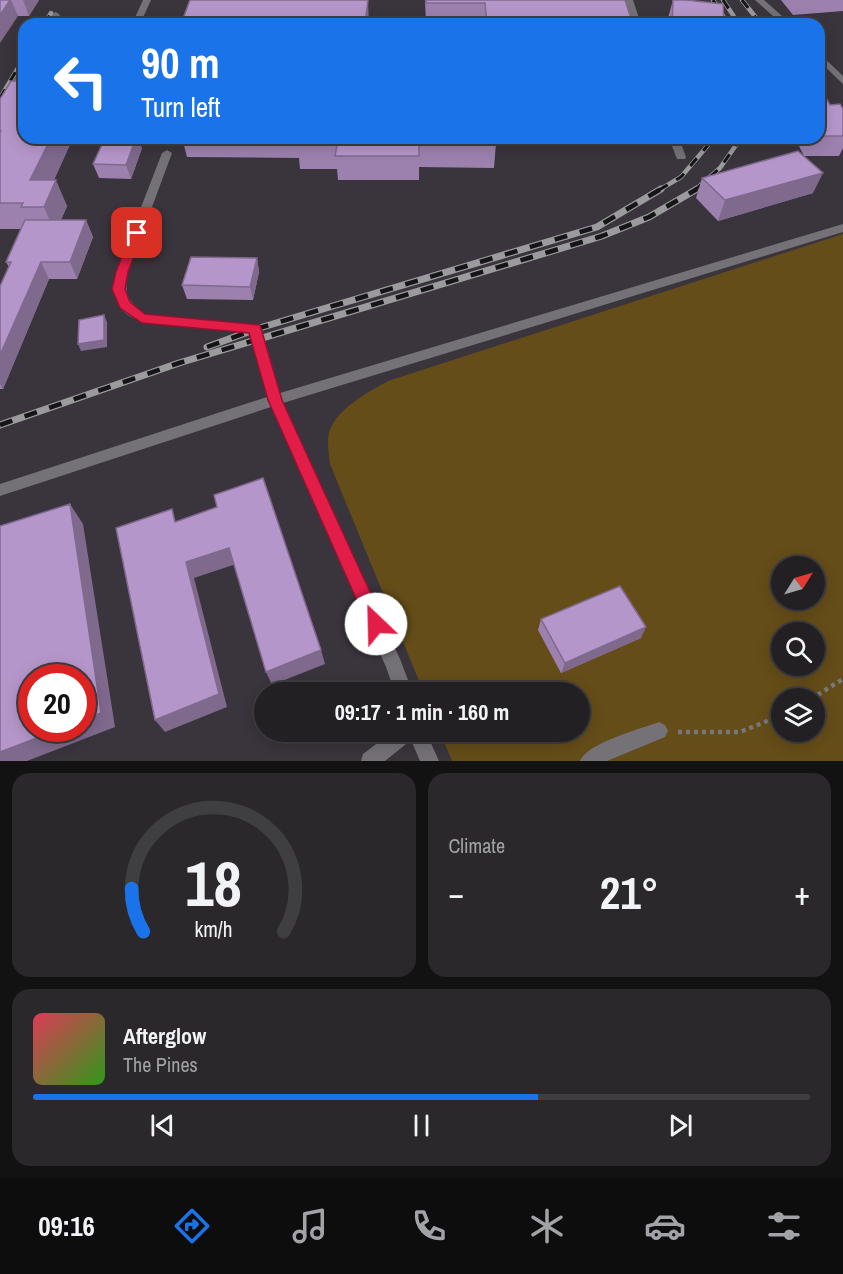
<!DOCTYPE html>
<html lang="en">
<head>
<meta charset="utf-8">
<style>
  :root { --surface:#222023; --page:#2a282b; --text:#f1f3f6; --muted:#a2a3a6; --line:#3f3e41; --accent:#1a73e8 }
  body { margin:0; font-family:"Archivo Narrow",sans-serif; background:var(--page); color:var(--text); height:100vh; display:flex; flex-direction:column; font-size:22px; white-space:nowrap }
  * { box-sizing:border-box; margin:0 }
  p { font-size:20px; color:var(--muted) }
  .icon { flex:none; width:33px; height:33px; fill:none; stroke:currentColor; stroke-width:2; stroke-linecap:round; stroke-linejoin:round }
  .map { position:relative; height:761px; overflow:hidden }
  .drawer { display:flex; flex-direction:column; gap:12px; padding:12px; background:#131213; flex:1 }
  .drawer>* { flex:none }
  .banner { position:absolute; left:18px; top:18px; width:807px; height:126px; border-radius:18px; box-shadow:0 3px 15px #0003,0 0 0 2px var(--line); background:#1a73e8; color:#fff; overflow:hidden }
  .needle { width:39px; rotate:53deg }
  .buttons { position:absolute; left:771px; top:556px; display:grid; gap:12px }
  .buttons a { display:grid; place-items:center; width:54px; height:54px; border-radius:50%; background:var(--surface); box-shadow:0 3px 15px #0003,0 0 0 2px var(--line); font-size:30px }
  .speed { position:absolute; left:18px; top:664px; display:flex; gap:12px; font-size:30px; font-weight:700; text-align:center }
  .speed>* { display:grid; place-content:center; width:78px; height:78px; border-radius:50%; background:var(--surface); box-shadow:0 3px 15px #0003,0 0 0 2px var(--line); line-height:1 }
  .speed .limit { border:9px solid #d22; background:#fff; color:#111 }
  .pin { position:absolute; display:grid; place-items:center; width:51px; height:51px; color:#fff; margin:-26px; border-radius:12px; box-shadow:0 3px 9px #0006 }
  .me { position:absolute; width:66px; margin:-33px; rotate:336deg; stroke-linejoin:round; filter:drop-shadow(0 0 4px #0008) }
  .turn { display:flex; align-items:center; gap:21px; height:126px; padding:0 24px; font-size:27px }
  .turn .icon { width:78px; height:78px; stroke-width:2.5 }
  .turn b { display:block; font-size:42px; line-height:51px }
  .big { font-size:45px; font-weight:700; line-height:1.1 }
  .drawer .widget { flex:1; display:flex; flex-direction:column; justify-content:center; gap:9px; min-width:0; padding:0 21px; border-radius:18px; background:var(--page) }
  .drawer .dial { align-items:center; gap:0 }
  .dial svg { height:156px; overflow:visible; fill:none; stroke:var(--line); stroke-width:7; stroke-linecap:round; text-anchor:middle }
  .dial text { fill:var(--text); stroke:none }
  .song { display:flex; align-items:center; gap:18px }
  .cover { width:72px; height:72px; border-radius:9px; background:linear-gradient(135deg,hsl(350 70% 55%),hsl(110 70% 35%)) }
  .played { height:6px; border-radius:3px; background:linear-gradient(90deg,var(--accent) 65%,var(--line) 65%) }
  .keys { display:flex; justify-content:space-around; direction:ltr }
  .heat { display:flex; justify-content:space-between; align-items:center; font-size:33px; direction:ltr }
  .drawer .tiles { flex:1; display:grid; gap:12px; grid-template-columns:1fr 1fr }
  .widget:last-child { grid-column:span 2 }
  .trip { position:absolute; left:254px; top:682px; width:336px; height:60px; border-radius:30px; background:var(--surface); box-shadow:0 3px 15px #0003,0 0 0 2px var(--line); font-weight:700; line-height:60px; text-align:center }
  .tabs { display:flex; height:96px; justify-content:space-around; align-items:center; background:#0e0d0e; color:var(--muted) }
  .tabs .icon { width:42px; height:42px }
  .tabs .selected { color:var(--accent) }
  .tabs b { font-size:27px; color:var(--text) }
  .map>svg:first-child { display:block }
  .built { fill:#3a343d; fill-rule:evenodd }
  .green { fill:#654d19; fill-rule:evenodd }
  .lines { fill:none; stroke-linecap:round; stroke-linejoin:round }
  .path { stroke:#79777a; stroke-width:4.5; stroke-dasharray:4 4; stroke-linecap:butt }
  .service { fill:#747277; fill-rule:evenodd }
  .rail-far1-casing { stroke:#9b9a9c; stroke-width:4.5 }
  .rail-casing { stroke:#9b9a9c; stroke-width:7 }
  .rail-far1 { stroke:#151416; stroke-width:3; stroke-dasharray:10; stroke-linecap:butt }
  .rail { stroke:#151416; stroke-width:4.5; stroke-dasharray:13; stroke-linecap:butt }
  .wall { fill:#9c81ae }
  .shaded-wall { fill:#7f698d }
  .building { fill:#b596ca; stroke:#7f698d; stroke-width:1.5 }
  .route { fill:#e11d48; stroke:#92132f; stroke-width:1.5 }
</style>
</head>
<body>
<div class="map">
<svg width="843" height="761" viewBox="0 0 843 761">
  <rect width="100%" height="100%" fill="#2e2b2f"/>
  <path class="built" d="M 0,0 L 843,0 L 843,761 L 0,761 ZM 24,24 L 819,24 L 819,138 L 24,138 ZM 782,567 L 814,567 L 814,600 L 782,600 ZM 782,633 L 814,633 L 814,666 L 782,666 ZM 32,678 L 82,678 L 82,729 L 32,729 ZM 264,693 L 579,693 L 579,732 L 264,732 ZM 782,699 L 814,699 L 814,732 L 782,732 Z"/>
  <path class="green" d="M 843,234 L 843,761 L 452,761 L 440,732 L 579,732 L 579,693 L 424,693 L 330,464 C 329,456 328,448 328,440 C 329,412 367,393 388,381 ZM 782,567 L 814,567 L 814,600 L 782,600 ZM 782,633 L 814,633 L 814,666 L 782,666 ZM 782,699 L 814,699 L 814,732 L 782,732 Z"/>
  <g class="lines">
    <g class="path">
      <path d="M 811,699 L 843,679"/>
      <path d="M 678,732 L 740,732 L 782,715"/>
    </g>
    <g class="service">
      <path d="M 143,0 L 151,0 L 140,24 L 132,24 Z"/>
      <path d="M 625,0 L 633,0 L 641,24 L 633,24 Z"/>
      <path d="M 755,0 L 764,0 L 791,24 L 782,24 Z"/>
      <path d="M 56,12 L 60,15 L 55,24 L 47,24 L 53,13 Z"/>
      <path d="M 819,53 L 843,76 L 843,84 L 819,61 Z"/>
      <path d="M 24,68 L 24,79 L 5,112 L 0,115 L 0,104 L 19,71 Z"/>
      <path d="M 669,138 L 679,138 L 686,157 L 685,159 L 677,159 Z"/>
      <path d="M 167,150 L 172,153 L 128,272 C 124,295 127,300 145,314 L 261,326 L 280,393 L 843,224 L 843,232 L 283,403 L 400,659 L 413,693 L 395,693 L 386,667 L 271,407 L 0,496 L 0,484 L 267,397 L 250,333 C 228,331 207,329 185,327 C 147,323 106,324 116,272 L 162,153 Z"/>
      <path d="M 659,722 L 665,725 L 668,731 L 665,737 L 607,761 L 580,761 C 587,743 640,729 659,722 Z"/>
      <path d="M 392,732 L 426,732 L 439,761 L 420,761 L 411,740 L 385,761 L 361,761 L 363,754 Z"/>
    </g>
    <g class="rail-far1-casing">
      <g id="rail-far1">
        <path d="M 713,0 L 728,24"/>
        <path d="M 723,0 L 739,24"/>
        <path d="M 742,0 L 761,24"/>
        <path d="M 44,24 L 51,13"/>
        <path d="M 0,98 L 24,58"/>
        <path d="M 659,190 L 681,177 L 714,138"/>
        <path d="M 695,190 L 720,168 L 741,138"/>
      </g>
    </g>
    <g class="rail-casing">
      <g id="rail">
        <path d="M 207,347 L 256,329 L 597,227 L 661,189"/>
        <path d="M 0,425 L 179,363 L 602,236 L 649,217 L 697,189"/>
      </g>
    </g>
    <use href="#rail-far1" class="rail-far1"/>
    <use href="#rail" class="rail"/>
  </g>
  <g class="wall">
    <path d="M 0,0 L 39,0 L 29,16 L 18,16 Z"/>
    <path d="M 425,0 L 625,0 L 633,24 L 426,24 Z"/>
    <path d="M 673,0 L 724,24 L 668,24 L 668,18 Z"/>
    <path d="M 781,0 L 843,0 L 843,11 L 793,15 Z"/>
    <path d="M 819,86 L 830,105 L 843,109 L 843,148 L 839,156 L 804,156 L 795,138 L 819,138 Z"/>
    <path d="M 0,99 L 24,138 L 73,138 L 54,180 L 67,206 L 61,220 L 86,220 L 93,237 L 77,279 L 49,279 L 3,389 L 0,389 L 0,286 L 9,267 L 6,262 L 21,229 L 0,229 Z"/>
    <path d="M 182,138 L 496,138 L 496,143 L 494,168 L 419,167 L 419,180 L 338,180 L 337,169 L 300,169 L 299,158 L 187,157 Z"/>
    <path d="M 142,148 L 131,179 L 99,178 L 93,164 Z"/>
    <path d="M 702,178 L 813,193 L 718,221 L 696,198 Z"/>
    <path d="M 257,258 L 259,272 L 253,300 L 187,299 L 182,285 Z"/>
    <path d="M 541,619 L 641,638 L 561,673 L 538,630 Z"/>
  </g>
  <g class="shaded-wall">
    <path d="M 10,0 L 11,0 L 18,16 L 0,43 L 0,15 Z"/>
    <path d="M 23,0 L 39,0 L 29,16 Z"/>
    <path d="M 368,0 L 369,24 L 365,24 Z"/>
    <path d="M 51,138 L 73,138 L 42,206 L 30,180 Z"/>
    <path d="M 136,138 L 139,138 L 142,148 L 131,179 L 126,165 Z"/>
    <path d="M 823,173 L 813,193 L 718,221 L 725,200 Z"/>
    <path d="M 56,180 L 67,206 L 55,233 L 44,207 Z"/>
    <path d="M 86,220 L 93,237 L 77,279 L 70,262 Z"/>
    <path d="M 257,258 L 259,272 L 253,300 L 250,287 Z"/>
    <path d="M 41,262 L 49,279 L 3,389 L 0,384 L 0,355 Z"/>
    <path d="M 104,315 L 107,322 L 107,347 L 81,351 L 78,344 Z"/>
    <path d="M 70,504 L 83,524 L 115,727 L 27,761 L 0,761 L 0,752 L 60,729 L 82,729 Z"/>
    <path d="M 229,548 L 236,564 L 194,578 L 227,707 L 165,732 L 155,720 L 186,562 Z"/>
    <path d="M 646,627 L 641,638 L 561,673 L 565,663 Z"/>
    <path d="M 321,650 L 325,664 L 272,685 L 266,672 Z"/>
  </g>
  <g class="building">
    <path d="M 0,0 L 10,0 L 0,15 Z"/>
    <path d="M 190,0 L 368,0 L 365,24 L 181,24 Z"/>
    <path d="M 426,0 L 625,0 L 633,24 L 487,24 L 485,3 L 426,3 Z"/>
    <path d="M 673,0 L 686,0 L 723,4 L 724,24 L 672,24 Z"/>
    <path d="M 11,81 L 24,81 L 24,138 L 51,138 L 30,180 L 56,180 L 44,207 L 21,207 L 23,203 L 0,203 L 0,133 L 1,131 L 0,131 L 0,99 Z"/>
    <path d="M 819,86 L 830,105 L 840,104 L 843,109 L 843,136 L 819,136 Z"/>
    <path d="M 105,138 L 136,138 L 126,165 L 93,164 Z"/>
    <path d="M 298,138 L 496,138 L 496,143 L 419,143 L 419,156 L 335,156 L 337,145 L 297,145 Z"/>
    <path d="M 798,151 L 823,173 L 725,200 L 702,178 Z"/>
    <path d="M 25,220 L 86,220 L 70,262 L 41,262 L 0,355 L 0,286 L 11,262 L 6,262 Z"/>
    <path d="M 191,257 L 257,258 L 250,287 L 182,285 Z"/>
    <path d="M 104,315 L 104,340 L 78,344 L 79,320 Z"/>
    <path d="M 263,478 L 321,650 L 266,672 L 229,548 L 186,562 L 219,694 L 155,720 L 116,528 L 172,509 L 175,522 L 217,507 L 214,495 Z"/>
    <path d="M 70,504 L 101,713 L 82,720 L 82,678 L 32,678 L 32,729 L 60,729 L 0,752 L 0,526 Z"/>
    <path d="M 620,586 L 646,627 L 565,663 L 541,619 Z"/>
  </g>
  <path class="route" d="M 137,229 L 143,233 L 128,272 L 125,289 L 130,302 L 145,314 L 260,325 L 282,400 L 382,618 L 385,624 L 382,630 L 376,633 L 370,630 L 268,400 L 249,333 L 142,323 L 120,308 L 112,289 L 116,272 L 131,233 Z"/>
</svg>
<div class="buttons">
<a><svg class="needle" viewBox="-14 -14 28 28"><path d="M0-13l5 13h-10z" fill="#e53935"/><path d="M0 13l5-13h-10z" fill="#a2a3a6"/></svg></a>
<a><svg class="icon" aria-label="search" viewBox="0 0 24 24"><circle cx="10" cy="10" r="6"/><path d="M15 15l6 6"/></svg></a>
<a><svg class="icon" aria-label="layers" viewBox="0 0 24 24"><path d="M12 4l9 5-9 5-9-5zM3 14l9 5 9-5"/></svg></a>
</div>
<div class="speed"><div class="limit">20</div></div>
<div class="pin" style="left:137px;top:233px;background:#d93025"><svg class="icon" aria-label="arrive" viewBox="0 0 24 24"><path d="M6 21V4h12l-3 4 3 4H6"/></svg></div>
<svg class="me" style="left:376px;top:624px" viewBox="-20 -20 40 40"><circle r="19" fill="#fff"/><path d="M0-13L10 11 0 6-10 11z" fill="#e11d48"/></svg>
<div class="trip">09:17 · 1 min · 160 m</div>
<div class="banner">
<div class="turn"><svg class="icon" aria-label="left" viewBox="0 0 24 24"><path d="M17 20v-9H6M10 6l-5 5 5 5"/></svg><div><b>90 m</b>Turn left</div></div>
</div>
</div>
<section class="drawer">
<div class="tiles">
<div class="widget dial"><svg viewBox="0 0 100 80">
<path d="M14 69A42 42 0 1 1 86 69"/>
<path d="M14 69A42 42 0 0 1 8 47" stroke="#1a73e8"/>
<text x="50" y="56" font-size="32" font-weight="700">18</text>
<text x="50" y="72" font-size="11">km/h</text>
</svg></div>
<div class="widget"><p>Climate</p>
<div class="heat"><a>−</a><b class="big">21°</b><a>+</a></div>
</div>
<div class="widget">
<div class="song"><i class="cover"></i><div><b>Afterglow</b><p>The Pines</p></div></div>
<div class="played"></div>
<div class="keys"><svg class="icon" aria-label="previous" viewBox="0 0 24 24"><path d="M18 5L8 12l10 7zM5 5v14"/></svg><svg class="icon" aria-label="pause" viewBox="0 0 24 24"><path d="M8 5v14M16 5v14"/></svg><svg class="icon" aria-label="next" viewBox="0 0 24 24"><path d="M6 5l10 7-10 7zM19 5v14"/></svg></div>
</div>
</div>
</section>
<nav class="tabs">
<b>09:16</b>
<svg class="icon selected" aria-label="directions" viewBox="0 0 24 24"><path d="M12 3l9 9-9 9-9-9zM9 14v-3h6M13 9l2 2-2 2"/></svg>
<svg class="icon" aria-label="music" viewBox="0 0 24 24"><path d="M9 18V5l10-2v13"/><circle cx="6" cy="18" r="3"/><circle cx="16" cy="16" r="3"/></svg>
<svg class="icon" aria-label="phone" viewBox="0 0 24 24"><path d="M5 4h4l2 5-3 2q2 4 5 5l2-3 5 2v4C11 20 4 13 5 4z"/></svg>
<svg class="icon" aria-label="climate" viewBox="0 0 24 24"><path d="M12 3v18M4 7l16 10M4 17L20 7"/></svg>
<svg class="icon" aria-label="car" viewBox="0 0 24 24"><path d="M5 17H2v-5l4-1 3-4h7l3 4 3 1v5h-3M9 17h6M6 11h13"/><circle cx="7" cy="17" r="2"/><circle cx="17" cy="17" r="2"/></svg>
<svg class="icon" aria-label="filters" viewBox="0 0 24 24"><path d="M4 7h16M4 17h16"/><circle cx="9" cy="7" r="2"/><circle cx="15" cy="17" r="2"/></svg>
</nav>
</body>
</html>
